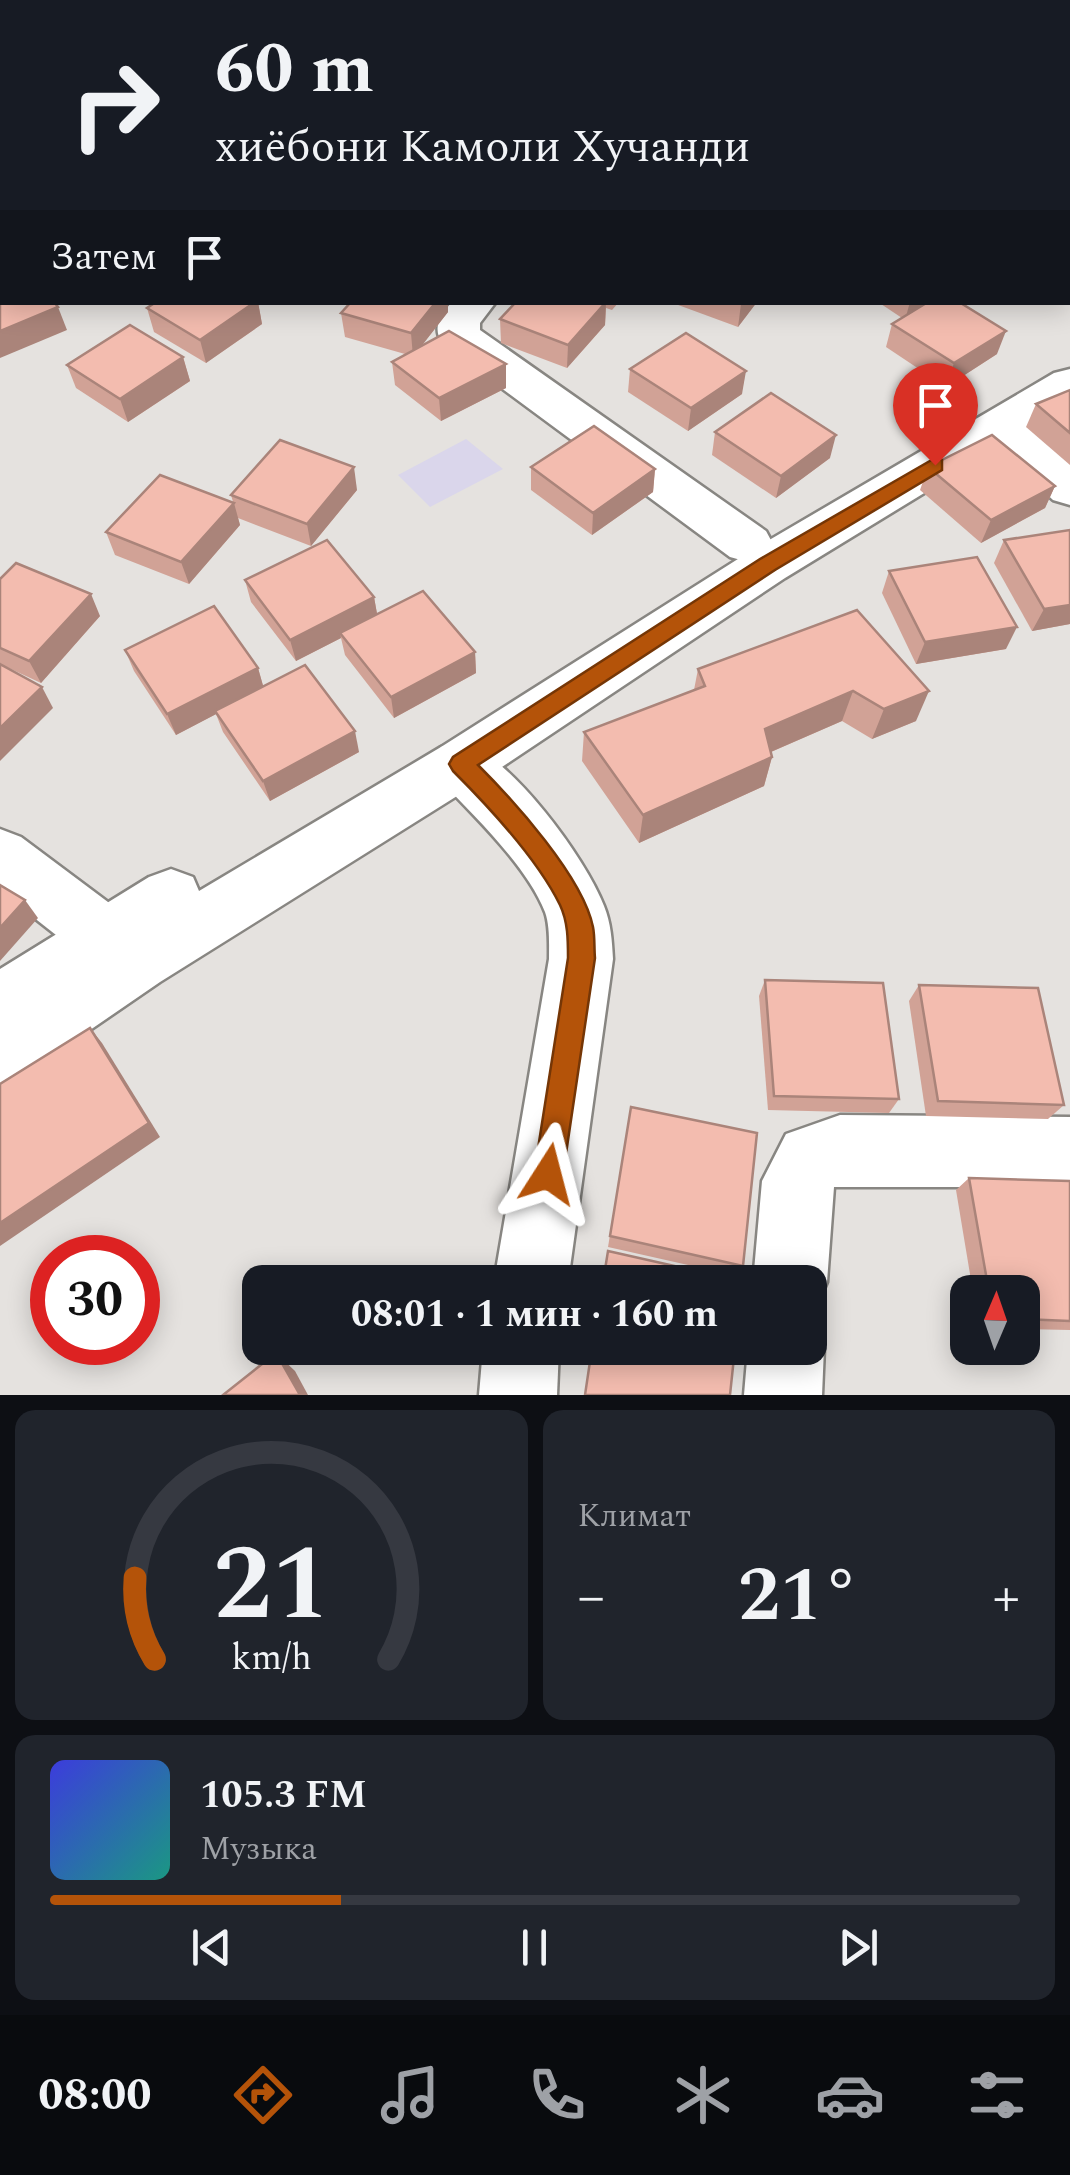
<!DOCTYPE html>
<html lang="ru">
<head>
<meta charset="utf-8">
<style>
  :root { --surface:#171b24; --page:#20242c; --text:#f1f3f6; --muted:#9ea1a6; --line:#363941; --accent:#b45309 }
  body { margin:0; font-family:Spectral,serif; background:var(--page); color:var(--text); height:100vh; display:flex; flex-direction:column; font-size:38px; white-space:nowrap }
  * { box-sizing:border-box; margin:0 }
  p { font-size:32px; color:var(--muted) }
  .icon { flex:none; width:55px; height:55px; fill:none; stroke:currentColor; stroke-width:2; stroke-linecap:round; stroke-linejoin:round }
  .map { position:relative; height:1395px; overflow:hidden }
  .panel { display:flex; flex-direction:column; gap:15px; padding:15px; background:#0d0f14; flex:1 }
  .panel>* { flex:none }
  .guide { position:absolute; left:0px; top:0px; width:1070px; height:305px; box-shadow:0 5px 25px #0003; background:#171b24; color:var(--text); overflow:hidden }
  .needle { width:65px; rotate:2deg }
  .buttons { position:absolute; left:950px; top:1275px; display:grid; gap:20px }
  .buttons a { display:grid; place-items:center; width:90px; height:90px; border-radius:20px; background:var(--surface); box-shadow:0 5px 25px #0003; font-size:50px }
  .speed { position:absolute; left:30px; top:1235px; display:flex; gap:20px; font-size:50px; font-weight:700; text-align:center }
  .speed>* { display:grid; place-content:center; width:130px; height:130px; border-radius:50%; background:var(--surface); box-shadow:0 5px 25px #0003; line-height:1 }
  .speed .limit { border:15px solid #d22; background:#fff; color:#111 }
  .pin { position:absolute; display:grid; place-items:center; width:85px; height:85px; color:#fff; margin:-102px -42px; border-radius:50% 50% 50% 0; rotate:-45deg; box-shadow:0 0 10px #0007 }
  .pin .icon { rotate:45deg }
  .me { position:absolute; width:110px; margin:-55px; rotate:9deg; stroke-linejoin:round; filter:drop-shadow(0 0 8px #0008) }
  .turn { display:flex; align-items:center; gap:35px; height:210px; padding:0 50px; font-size:45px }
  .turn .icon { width:130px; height:130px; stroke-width:2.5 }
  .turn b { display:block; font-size:70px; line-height:85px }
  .then { display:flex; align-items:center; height:95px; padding:0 50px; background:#0003; gap:20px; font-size:38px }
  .big { font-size:75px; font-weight:700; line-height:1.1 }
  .panel .card { flex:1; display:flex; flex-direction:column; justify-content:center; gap:15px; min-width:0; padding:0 35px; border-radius:20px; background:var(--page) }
  .panel .dial { align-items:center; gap:0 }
  .dial svg { height:260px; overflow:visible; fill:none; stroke:var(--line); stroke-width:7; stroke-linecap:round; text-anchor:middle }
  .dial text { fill:var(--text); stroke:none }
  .song { display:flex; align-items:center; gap:30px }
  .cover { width:120px; height:120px; border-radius:15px; background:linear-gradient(135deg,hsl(240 70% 55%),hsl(170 70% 35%)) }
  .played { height:10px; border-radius:5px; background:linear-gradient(90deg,var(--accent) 30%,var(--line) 30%) }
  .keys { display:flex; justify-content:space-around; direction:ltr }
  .heat { display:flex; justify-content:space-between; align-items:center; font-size:55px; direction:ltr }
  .panel .tiles { flex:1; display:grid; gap:15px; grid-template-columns:1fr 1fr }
  .card:last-child { grid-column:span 2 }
  .trip { position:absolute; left:242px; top:1265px; width:585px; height:100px; border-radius:20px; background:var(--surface); box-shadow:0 5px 25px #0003; font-weight:700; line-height:100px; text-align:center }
  .menu { display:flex; height:160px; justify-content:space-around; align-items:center; background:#090b0e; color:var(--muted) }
  .menu .icon { width:70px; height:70px }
  .menu .active { color:var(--accent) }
  .menu b { font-size:45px; color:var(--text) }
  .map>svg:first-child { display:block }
  .commercial { fill:#dad6eb }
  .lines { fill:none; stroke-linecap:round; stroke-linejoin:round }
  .minor-casing { stroke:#888682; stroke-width:5 }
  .major-casing { stroke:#888682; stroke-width:5 }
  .minor { fill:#fff; fill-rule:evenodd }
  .major { fill:#fff; fill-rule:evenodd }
  .wall { fill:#d1a296 }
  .shaded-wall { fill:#aa847a }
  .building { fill:#f3bcaf; stroke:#aa847a; stroke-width:2.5 }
  .route { fill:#b45309; stroke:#753606; stroke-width:2.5 }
</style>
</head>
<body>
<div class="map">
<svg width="1070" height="1395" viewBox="0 0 1070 1395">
  <rect width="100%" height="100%" fill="#e5e2df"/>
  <path class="commercial" d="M 466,439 L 503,469 L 430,507 L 398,475 Z"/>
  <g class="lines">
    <g class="minor-casing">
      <g id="minor">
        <rect x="0" y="233" width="2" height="24"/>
        <path d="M 1068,273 L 1070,274 L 1070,301 L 1068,300 Z"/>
        <path d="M 452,302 L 496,302 L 480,323 L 480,330 L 766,531 L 773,544 L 766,557 L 748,562 L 730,557 L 443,345 C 432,328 439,317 452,302 Z"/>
        <path d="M 1002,409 L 1018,414 L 1070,460 L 1070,505 L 1053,500 L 986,436 L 979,425 L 986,414 Z"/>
        <path d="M 461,740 C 511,757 585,857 604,906 C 611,923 612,941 613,959 L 568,1282 L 494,1282 L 549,959 C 549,944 550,926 545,912 C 527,866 474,816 441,781 L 432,764 L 441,747 Z"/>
        <path d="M 0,829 L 21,837 L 128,917 L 137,937 L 128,957 L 106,966 L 84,957 L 0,891 Z"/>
        <path d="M 840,1115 L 1070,1117 L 1070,1187 L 834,1187 L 827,1282 L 816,1308 L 810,1311 L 810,1282 L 753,1282 L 762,1181 L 786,1134 Z"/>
        <path d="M 810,1320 L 824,1348 L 822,1395 L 744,1395 L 748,1348 L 810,1348 Z"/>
        <path d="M 483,1348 L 559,1348 L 557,1395 L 479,1395 Z"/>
      </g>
    </g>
    <g class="major-casing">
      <path id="major" d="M 1070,369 L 1070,404 L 785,578 L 481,781 L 160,982 L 23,1076 L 0,1085 L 0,969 L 149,877 L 171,869 L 193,877 L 199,891 L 441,747 L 749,552 L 1054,373 Z"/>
    </g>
    <use href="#minor" class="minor"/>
    <use href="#major" class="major"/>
  </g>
  <g class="wall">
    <path d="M 0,0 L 56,0 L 56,2 L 2,2 L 2,226 L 0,226 Z"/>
    <path d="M 841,0 L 902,0 L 901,2 L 840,2 Z"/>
    <path d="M 156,302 L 258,302 L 262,324 L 206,363 L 154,332 L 147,308 Z"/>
    <path d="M 351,302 L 448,302 L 448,312 L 422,345 L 506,364 L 506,388 L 441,421 L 395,385 L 392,362 L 405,354 L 345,337 L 341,313 Z"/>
    <path d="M 516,302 L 619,302 L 612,310 L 606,308 L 605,325 L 567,368 L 501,343 L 500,319 Z"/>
    <path d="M 670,302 L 757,302 L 738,327 Z"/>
    <path d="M 878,302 L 959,302 L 997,354 L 946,387 L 886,347 L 892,324 L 902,318 Z"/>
    <path d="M 183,357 L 190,381 L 128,422 L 76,388 L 67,365 Z"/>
    <path d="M 630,369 L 742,394 L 688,431 L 628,392 Z"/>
    <path d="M 1070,390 L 1070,465 L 1026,427 L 1036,404 Z"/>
    <path d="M 715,432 L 830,458 L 776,498 L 712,455 Z"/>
    <path d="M 531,467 L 655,469 L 653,492 L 592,535 L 531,490 Z"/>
    <path d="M 928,467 L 1055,486 L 1045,508 L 981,543 L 920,490 Z"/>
    <path d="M 357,490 L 311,546 L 238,518 L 240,525 L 189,584 L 115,555 L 106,532 L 233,502 L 231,495 Z"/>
    <path d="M 1070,530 L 1070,624 L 1032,631 L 994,563 L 1004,540 Z"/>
    <path d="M 889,571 L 1006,649 L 916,664 L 882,593 Z"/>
    <path d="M 0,579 L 100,616 L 41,683 L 0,664 Z"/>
    <path d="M 245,580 L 374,597 L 377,614 L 475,652 L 476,673 L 394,718 L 345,655 L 341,638 L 296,661 L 251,602 Z"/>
    <path d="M 857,610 L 916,721 L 872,739 L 842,721 L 771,752 L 772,757 L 764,786 L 639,843 L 582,761 L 584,732 L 694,690 L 698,669 Z"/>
    <path d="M 125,650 L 258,668 L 263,686 L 359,752 L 270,801 L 223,732 L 216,714 L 176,735 L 134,671 Z"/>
    <path d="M 765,980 L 899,1099 L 889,1113 L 768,1110 L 759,996 Z"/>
    <path d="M 919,985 L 1064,1105 L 1048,1119 L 926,1116 L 909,1001 Z"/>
    <path d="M 631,1107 L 743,1266 L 737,1276 L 608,1247 Z"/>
    <path d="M 969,1178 L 1070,1181 L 1070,1330 L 1022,1329 L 1022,1292 L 973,1292 L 956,1190 Z"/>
  </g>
  <g class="shaded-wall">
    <path d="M 431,0 L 462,0 L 454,2 L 431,2 Z"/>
    <path d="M 255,302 L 258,302 L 262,324 L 206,363 L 200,340 Z"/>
    <path d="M 436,302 L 448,302 L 448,312 L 413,357 L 411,333 Z"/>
    <path d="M 606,302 L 605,325 L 567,368 L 568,345 Z"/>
    <path d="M 742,302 L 757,302 L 738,327 L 741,304 Z"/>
    <path d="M 910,302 L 935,302 L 905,320 Z"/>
    <path d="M 58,307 L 67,330 L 0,358 L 0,331 Z"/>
    <path d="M 1006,331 L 997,354 L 946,387 L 954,363 Z"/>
    <path d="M 183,357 L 190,381 L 128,422 L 120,399 Z"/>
    <path d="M 506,364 L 506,388 L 441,421 L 439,398 Z"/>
    <path d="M 746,371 L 742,394 L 688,431 L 691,408 Z"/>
    <path d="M 836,435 L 830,458 L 776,498 L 781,476 Z"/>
    <path d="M 354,467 L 357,490 L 311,546 L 307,524 Z"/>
    <path d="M 655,469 L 653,492 L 592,535 L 593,513 Z"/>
    <path d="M 1055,486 L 1045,508 L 981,543 L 991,520 Z"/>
    <path d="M 234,503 L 240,525 L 189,584 L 181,562 Z"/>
    <path d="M 91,594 L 100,616 L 41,683 L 29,661 Z"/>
    <path d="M 374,597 L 378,619 L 340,633 L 341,638 L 296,661 L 290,640 Z"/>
    <path d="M 1070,605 L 1070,624 L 1032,631 L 1044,609 Z"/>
    <path d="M 1017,627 L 1006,649 L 916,664 L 925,642 Z"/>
    <path d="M 475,652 L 476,673 L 394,718 L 391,697 Z"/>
    <path d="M 258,668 L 264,689 L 176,735 L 167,714 Z"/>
    <path d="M 42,687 L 53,708 L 0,761 L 0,728 Z"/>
    <path d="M 853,691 L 842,721 L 757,758 L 765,729 Z"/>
    <path d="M 929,691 L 916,721 L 872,739 L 884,709 Z"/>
    <path d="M 355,731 L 359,752 L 270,801 L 263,781 Z"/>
    <path d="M 772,757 L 764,786 L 639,843 L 643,815 Z"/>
    <path d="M 25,900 L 38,918 L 0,961 L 0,928 Z"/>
    <path d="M 90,1028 L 102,1043 L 160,1137 L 0,1246 L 0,1223 Z"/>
    <path d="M 276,1353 L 295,1371 L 308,1395 L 300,1395 Z"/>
  </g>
  <g class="building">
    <path d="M 84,0 L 145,0 L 144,2 L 84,2 Z"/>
    <path d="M 492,0 L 533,0 L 537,2 L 485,2 Z"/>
    <path d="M 552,0 L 613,0 L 614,2 L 553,2 Z"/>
    <rect x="668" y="0" width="60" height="2"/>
    <path d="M 992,0 L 1019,0 L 1025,2 L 988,2 Z"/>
    <path d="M 1019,0 L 1070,0 L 1070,10 L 1068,10 L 1068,2 L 1025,2 Z"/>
    <rect x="0" y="12" width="2" height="29"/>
    <path d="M 0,47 L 2,47 L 2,78 L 0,79 Z"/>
    <rect x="0" y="86" width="2" height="34"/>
    <path d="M 2,123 L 2,160 L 0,160 L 0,124 Z"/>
    <path d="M 2,163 L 2,202 L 0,202 L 0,164 Z"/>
    <path d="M 2,279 L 2,302 L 54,302 L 58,307 L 0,331 L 0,280 Z"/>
    <path d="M 156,302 L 255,302 L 200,340 L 147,308 Z"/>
    <path d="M 351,302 L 436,302 L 411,333 L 341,313 Z"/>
    <path d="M 516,302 L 606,302 L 568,345 L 500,319 Z"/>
    <path d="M 928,302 L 959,302 L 1006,331 L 954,363 L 892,324 Z"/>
    <path d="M 130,325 L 183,357 L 120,399 L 67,365 Z"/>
    <path d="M 449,331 L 506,364 L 439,398 L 392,362 Z"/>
    <path d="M 686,333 L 746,371 L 691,408 L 630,369 Z"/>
    <path d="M 1070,390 L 1070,433 L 1036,404 Z"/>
    <path d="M 771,393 L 836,435 L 781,476 L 715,432 Z"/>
    <path d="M 594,426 L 655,469 L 593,513 L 531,467 Z"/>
    <path d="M 992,435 L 1055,486 L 991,520 L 928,467 Z"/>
    <path d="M 280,440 L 354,467 L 307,524 L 231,495 Z"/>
    <path d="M 160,475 L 234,503 L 181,562 L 106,532 Z"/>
    <path d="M 1070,530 L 1070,605 L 1044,609 L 1004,540 Z"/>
    <path d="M 327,540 L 374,597 L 290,640 L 245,580 Z"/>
    <path d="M 977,557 L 1017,627 L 925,642 L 889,571 Z"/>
    <path d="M 16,563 L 91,594 L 29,661 L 0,648 L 0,579 Z"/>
    <path d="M 423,591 L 475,652 L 391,697 L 340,633 Z"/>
    <path d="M 214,606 L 258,668 L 167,714 L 125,650 Z"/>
    <path d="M 857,610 L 929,691 L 884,709 L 853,691 L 765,729 L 772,757 L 643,815 L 584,732 L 705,686 L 698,669 Z"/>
    <path d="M 0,664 L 42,687 L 0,728 Z"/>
    <path d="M 305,665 L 355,731 L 263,781 L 215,711 Z"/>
    <path d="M 0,885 L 25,900 L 0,928 Z"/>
    <path d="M 765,980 L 883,983 L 899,1099 L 774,1096 Z"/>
    <path d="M 919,985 L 1038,988 L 1064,1105 L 938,1101 Z"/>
    <path d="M 90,1028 L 149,1123 L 0,1223 L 0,1084 Z"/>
    <path d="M 631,1107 L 757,1133 L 743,1266 L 610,1236 Z"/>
    <path d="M 969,1178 L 1070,1181 L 1070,1321 L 1022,1319 L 1022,1292 L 989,1292 Z"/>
    <path d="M 608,1251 L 741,1281 L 741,1282 L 603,1282 Z"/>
    <path d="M 592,1348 L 735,1348 L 730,1395 L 585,1395 Z"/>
    <path d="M 276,1353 L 300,1395 L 223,1395 Z"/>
  </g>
  <path class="route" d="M 935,458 L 942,460 L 942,470 L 775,570 L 478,765 C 514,801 583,877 593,927 C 595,937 594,948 595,958 L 563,1174 L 559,1185 L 548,1189 L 538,1185 L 534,1174 L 568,958 C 568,940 568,922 560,905 C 538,860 488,806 453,771 L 449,764 L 453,757 L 760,559 Z"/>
</svg>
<div class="buttons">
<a><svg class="needle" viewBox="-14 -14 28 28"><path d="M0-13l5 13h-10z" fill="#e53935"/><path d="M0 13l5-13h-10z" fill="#9ea1a6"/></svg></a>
</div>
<div class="speed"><div class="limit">30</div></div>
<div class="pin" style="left:935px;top:465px;background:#d93025"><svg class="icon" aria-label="arrive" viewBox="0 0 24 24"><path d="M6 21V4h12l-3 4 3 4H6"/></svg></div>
<svg class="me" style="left:548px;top:1174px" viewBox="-20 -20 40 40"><path d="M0-17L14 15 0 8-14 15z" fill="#b45309" stroke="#fff" stroke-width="4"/></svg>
<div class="trip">08:01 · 1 мин · 160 m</div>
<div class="guide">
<div class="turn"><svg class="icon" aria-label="right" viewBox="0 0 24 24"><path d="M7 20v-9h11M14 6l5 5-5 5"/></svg><div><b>60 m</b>хиёбони Камоли Хучанди</div></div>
<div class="then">Затем<svg class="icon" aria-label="arrive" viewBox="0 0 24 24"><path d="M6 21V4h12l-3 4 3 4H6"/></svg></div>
</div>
</div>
<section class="panel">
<div class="tiles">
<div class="card dial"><svg viewBox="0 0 100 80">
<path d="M14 69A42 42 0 1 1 86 69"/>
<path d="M14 69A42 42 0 0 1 8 44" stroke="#b45309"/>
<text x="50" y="56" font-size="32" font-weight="700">21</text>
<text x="50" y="72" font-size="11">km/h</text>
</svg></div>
<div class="card"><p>Климат</p>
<div class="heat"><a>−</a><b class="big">21°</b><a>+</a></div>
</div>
<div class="card">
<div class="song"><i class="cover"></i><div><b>105.3 FM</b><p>Музыка</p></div></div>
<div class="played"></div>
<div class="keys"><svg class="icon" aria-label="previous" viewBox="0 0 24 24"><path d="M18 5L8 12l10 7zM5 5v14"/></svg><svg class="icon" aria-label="pause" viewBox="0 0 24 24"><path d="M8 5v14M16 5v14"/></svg><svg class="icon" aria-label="next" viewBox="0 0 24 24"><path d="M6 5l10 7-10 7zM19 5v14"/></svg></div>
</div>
</div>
</section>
<nav class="menu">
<b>08:00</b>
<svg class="icon active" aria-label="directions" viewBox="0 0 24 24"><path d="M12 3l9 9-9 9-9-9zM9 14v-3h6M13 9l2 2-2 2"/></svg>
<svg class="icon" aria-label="music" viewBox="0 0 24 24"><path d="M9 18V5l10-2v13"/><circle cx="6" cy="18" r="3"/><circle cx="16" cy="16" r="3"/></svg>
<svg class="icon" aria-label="phone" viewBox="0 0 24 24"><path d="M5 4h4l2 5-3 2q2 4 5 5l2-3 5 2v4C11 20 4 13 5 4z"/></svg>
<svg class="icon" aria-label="climate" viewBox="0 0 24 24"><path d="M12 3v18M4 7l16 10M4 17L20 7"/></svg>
<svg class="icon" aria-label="car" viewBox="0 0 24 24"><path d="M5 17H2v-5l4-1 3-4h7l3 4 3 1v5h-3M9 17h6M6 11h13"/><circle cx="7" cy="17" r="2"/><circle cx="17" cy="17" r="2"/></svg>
<svg class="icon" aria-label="filters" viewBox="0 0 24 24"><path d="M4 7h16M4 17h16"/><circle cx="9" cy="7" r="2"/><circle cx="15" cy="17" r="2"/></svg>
</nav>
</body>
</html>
